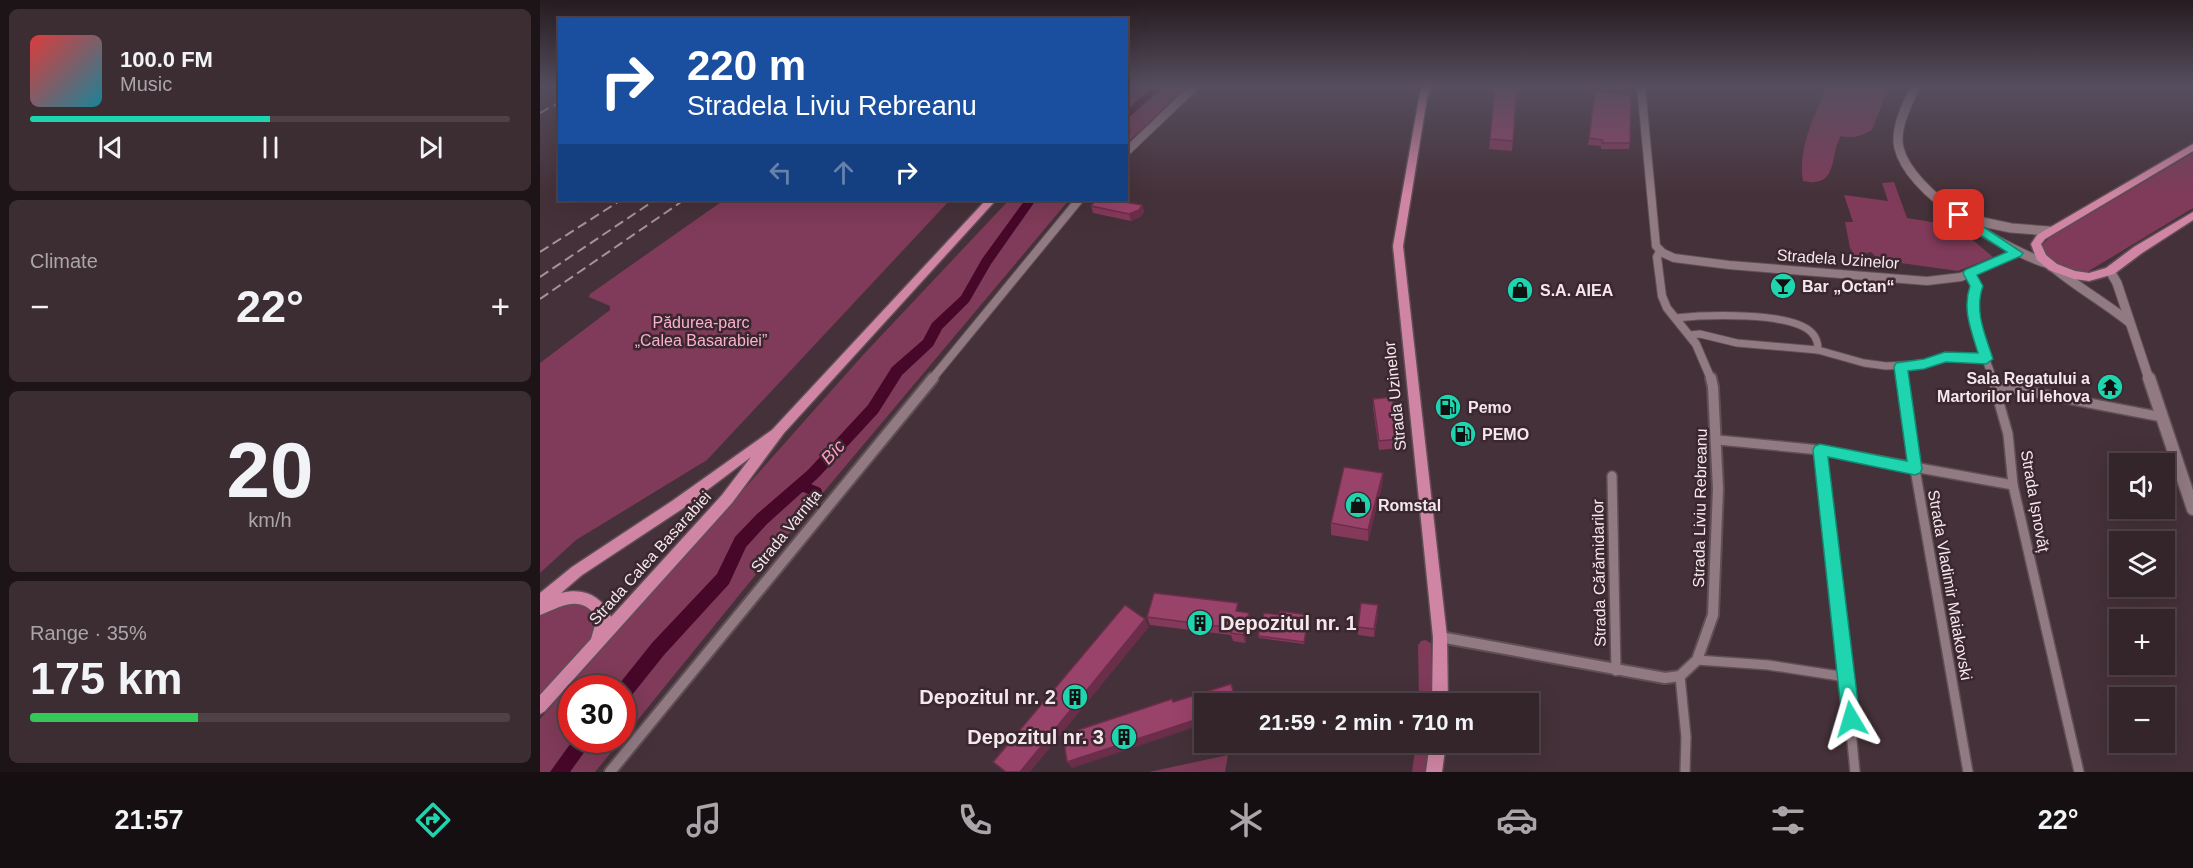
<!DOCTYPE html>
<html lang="en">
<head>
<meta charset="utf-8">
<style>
  :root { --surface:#34252b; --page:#3c2d33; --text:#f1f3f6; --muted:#a9a5a9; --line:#4e4247; --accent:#1fd5b0 }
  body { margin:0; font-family:Helvetica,sans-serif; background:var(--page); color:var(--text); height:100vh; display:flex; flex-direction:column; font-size:22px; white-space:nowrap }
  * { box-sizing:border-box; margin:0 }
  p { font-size:20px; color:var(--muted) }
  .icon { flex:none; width:33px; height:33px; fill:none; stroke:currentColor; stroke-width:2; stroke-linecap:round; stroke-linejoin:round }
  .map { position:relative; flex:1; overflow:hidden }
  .drawer { display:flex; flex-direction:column; gap:9px; padding:9px; background:#1d1418; width:540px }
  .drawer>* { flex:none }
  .banner { position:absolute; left:18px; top:18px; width:570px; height:183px; border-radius:0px; box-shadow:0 6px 24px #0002,0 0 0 2px var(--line); background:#1a4fa0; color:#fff; overflow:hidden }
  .fabs { position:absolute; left:1569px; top:453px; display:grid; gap:12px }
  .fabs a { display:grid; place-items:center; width:66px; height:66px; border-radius:0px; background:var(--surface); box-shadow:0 6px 24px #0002,0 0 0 2px var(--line); font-size:30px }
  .speed { position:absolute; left:18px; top:675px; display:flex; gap:12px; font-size:30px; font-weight:700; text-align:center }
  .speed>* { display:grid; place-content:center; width:78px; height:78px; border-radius:50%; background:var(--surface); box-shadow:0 6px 24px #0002,0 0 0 2px var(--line); line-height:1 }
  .speed .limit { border:9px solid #d22; background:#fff; color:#111 }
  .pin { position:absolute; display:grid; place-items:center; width:51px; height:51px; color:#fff; margin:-26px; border-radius:12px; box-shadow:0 3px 9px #0006 }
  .me { position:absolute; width:66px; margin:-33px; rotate:353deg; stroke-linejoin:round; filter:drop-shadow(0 0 4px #0008) }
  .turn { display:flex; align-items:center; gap:21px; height:126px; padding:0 30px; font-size:27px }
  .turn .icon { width:78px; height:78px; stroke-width:2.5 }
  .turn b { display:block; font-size:42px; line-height:51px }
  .lanes { display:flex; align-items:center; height:57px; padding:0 30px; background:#0003; justify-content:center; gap:30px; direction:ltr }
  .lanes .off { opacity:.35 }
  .big { font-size:45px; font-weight:600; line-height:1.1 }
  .drawer .card { flex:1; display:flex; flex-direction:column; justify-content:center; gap:9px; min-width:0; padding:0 21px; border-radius:9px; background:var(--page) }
  .drawer .dial { align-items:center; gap:0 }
  .dial b { font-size:78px; line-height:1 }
  .song { display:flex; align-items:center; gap:18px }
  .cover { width:72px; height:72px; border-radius:9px; background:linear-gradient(135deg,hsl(0 70% 55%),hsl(190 70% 35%)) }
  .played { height:6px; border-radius:3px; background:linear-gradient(90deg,var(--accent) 50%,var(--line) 50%) }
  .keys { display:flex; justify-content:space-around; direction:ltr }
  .heat { display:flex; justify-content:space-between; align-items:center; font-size:33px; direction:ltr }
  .charge { height:9px; border-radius:4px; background:linear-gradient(90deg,#34c759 35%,var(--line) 0) }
  .trip { position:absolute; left:654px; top:693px; width:345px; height:60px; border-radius:0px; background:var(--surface); box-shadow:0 6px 24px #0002,0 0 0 2px var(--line); font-weight:600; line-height:60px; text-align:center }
  .tab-bar { display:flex; height:96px; justify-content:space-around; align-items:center; background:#150f11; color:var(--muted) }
  .tab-bar .icon { width:42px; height:42px }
  .tab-bar .on { color:var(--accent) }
  .tab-bar b { font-size:27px; color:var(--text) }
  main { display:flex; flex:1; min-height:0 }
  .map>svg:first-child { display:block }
  .green { fill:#7f3b59 }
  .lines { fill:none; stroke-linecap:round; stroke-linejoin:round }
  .canal { stroke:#470729; stroke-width:10 }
  .river { fill:#470729; fill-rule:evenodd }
  .minor-far1-casing { stroke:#604f55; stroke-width:9 }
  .minor-casing { stroke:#604f55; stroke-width:12 }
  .tertiary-far1-casing { stroke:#604f55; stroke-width:10 }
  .tertiary-casing { stroke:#604f55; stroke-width:14 }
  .secondary-far1-casing { stroke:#604f55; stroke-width:11 }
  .secondary-casing { stroke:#604f55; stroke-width:15 }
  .primary-casing { stroke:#604f55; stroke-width:3 }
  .minor-far1 { stroke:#917a82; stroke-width:7 }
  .minor { stroke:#917a82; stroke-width:9 }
  .tertiary-far1 { stroke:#917a82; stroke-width:8 }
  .tertiary { stroke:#917a82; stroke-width:10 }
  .secondary-far1 { stroke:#917a82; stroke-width:9 }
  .secondary { stroke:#917a82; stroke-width:12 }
  .primary { fill:#d085a4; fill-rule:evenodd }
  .rail { stroke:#a4949a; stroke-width:2; stroke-dasharray:10 5; stroke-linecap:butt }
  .wall { fill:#84395b }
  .shaded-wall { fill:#6b2e4a }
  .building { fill:#99426a; stroke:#6b2e4a; stroke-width:1.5 }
  .route { fill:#1fd5b0; stroke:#148a72; stroke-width:1.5 }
  .labels { text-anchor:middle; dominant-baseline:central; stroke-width:5; stroke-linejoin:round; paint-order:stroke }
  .street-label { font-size:16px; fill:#f5e8ec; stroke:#3a272f }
  .poi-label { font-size:16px; font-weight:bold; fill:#f5e8ec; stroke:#3a272f; text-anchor:start }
  .park-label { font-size:16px; fill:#fab1ce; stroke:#3a272f }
  .water-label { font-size:18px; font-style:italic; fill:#ff9ec6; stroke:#3a272f }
  .near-poi-label { font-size:20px; font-weight:bold; fill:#f5e8ec; stroke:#3a272f; text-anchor:end }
</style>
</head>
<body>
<main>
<section class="drawer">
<div class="card">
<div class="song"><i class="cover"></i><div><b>100.0 FM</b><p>Music</p></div></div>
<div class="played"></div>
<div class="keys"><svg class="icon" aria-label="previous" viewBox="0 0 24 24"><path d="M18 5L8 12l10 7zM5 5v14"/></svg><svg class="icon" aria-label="pause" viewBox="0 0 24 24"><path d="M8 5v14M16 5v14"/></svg><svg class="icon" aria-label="next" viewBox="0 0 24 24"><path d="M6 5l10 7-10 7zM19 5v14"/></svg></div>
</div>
<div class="card"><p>Climate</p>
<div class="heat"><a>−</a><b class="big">22°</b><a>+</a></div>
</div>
<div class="card dial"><b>20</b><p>km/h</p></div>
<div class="card"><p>Range · 35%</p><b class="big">175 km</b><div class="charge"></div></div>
</section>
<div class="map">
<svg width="1653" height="772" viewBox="0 0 1653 772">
  <rect width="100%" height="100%" fill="#453139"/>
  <g class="green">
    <path d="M 596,86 L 647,86 L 587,143 L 587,95 Z"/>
    <path d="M 1287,86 L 1349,86 L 1332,130 C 1321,136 1313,139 1301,136 C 1289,153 1300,189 1263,181 C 1258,146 1274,118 1287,86 Z"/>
    <path d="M 1653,153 L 1653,208 L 1547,272 C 1531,272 1501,264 1503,244 L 1509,238 Z"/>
    <path d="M 1354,182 L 1367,218 L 1416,226 L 1453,257 L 1418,271 L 1339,260 L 1331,252 L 1315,256 L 1310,248 L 1305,222 L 1313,222 L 1304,195 L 1348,201 L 1342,183 Z"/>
    <path d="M 184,200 L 410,200 L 167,460 L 36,540 L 0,573 L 0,363 L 70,310 L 70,306 L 49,297 L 50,294 Z"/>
    <path d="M 469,200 L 529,200 L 261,519 L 83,738 L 82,688 L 32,688 L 32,740 L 81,740 L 55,772 L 0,772 L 0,719 L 323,355 Z"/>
    <path d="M 34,601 L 51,607 C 56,619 56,626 52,638 L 0,699 L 0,613 Z"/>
    <path d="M 885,640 L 891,643 L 891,703 L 879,703 L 878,645 L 881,641 Z"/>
    <path d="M 876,743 L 889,743 L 886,772 L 872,772 Z"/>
    <path d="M 688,755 L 685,772 L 609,772 Z"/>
  </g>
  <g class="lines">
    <path class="canal" d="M 262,486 L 277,492"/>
    <g class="river">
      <path d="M 613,86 L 624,86 L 586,120 L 586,111 Z"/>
      <path d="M 485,200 L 496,200 L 451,264 L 429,302 L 402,329 L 393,346 L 362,375 L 338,413 L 278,478 L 227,524 L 206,547 L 189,584 L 124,655 L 88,700 L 82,702 L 82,688 L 76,688 L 112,643 L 177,574 L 195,537 L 217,514 L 268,470 L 328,405 L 352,367 L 383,340 L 392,323 L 421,296 L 442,259 Z"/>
      <path d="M 33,740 L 53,740 L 30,772 L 10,772 Z"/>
    </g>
    <g class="minor-far1-casing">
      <g id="minor-far1">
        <path d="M 1429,273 L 1437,287 C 1426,319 1443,349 1453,379"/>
        <path d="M 1135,318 C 1164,315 1252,311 1272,333 C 1277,338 1278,344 1278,350"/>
        <path d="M 1150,335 L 1160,334 L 1197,343 L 1278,350 L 1324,363 L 1346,366 L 1384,364 L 1405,357 L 1446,359"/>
        <path d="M 1361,367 L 1363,379"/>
      </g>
    </g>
    <g class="minor-casing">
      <g id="minor">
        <path d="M 1362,378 L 1375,469 L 1428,772"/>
        <path d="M 1452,378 L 1468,434 L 1473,485 L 1539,772"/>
        <path d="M 1455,385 L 1622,417"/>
        <path d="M 1178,440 L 1280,450 L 1473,485"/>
        <path d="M 1280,450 L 1296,578 L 1315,772"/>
        <path d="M 1072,476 L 1076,671"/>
        <path d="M 1157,660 L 1228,665 L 1306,677"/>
        <path d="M 1140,676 L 1146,737 L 1145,772"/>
      </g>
    </g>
    <g class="tertiary-far1-casing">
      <g id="tertiary-far1">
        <path d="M 1101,86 L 1116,246 L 1123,253 L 1134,258 L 1189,265 L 1387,281 L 1421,277 L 1477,253"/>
        <path d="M 586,152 L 655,86"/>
        <path d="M 1120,251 L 1117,257 L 1122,296 L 1127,308 L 1156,344 L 1171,379"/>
        <path d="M 392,379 L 539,200"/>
      </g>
    </g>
    <g class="tertiary-casing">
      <g id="tertiary">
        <path d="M 900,637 L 1125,678 L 1140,676 L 1157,660 L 1173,615 L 1178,489 L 1173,387 L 1171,378"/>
        <path d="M 70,772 L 393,378"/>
      </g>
    </g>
    <g class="secondary-far1-casing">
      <g id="secondary-far1">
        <path d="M 1375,86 C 1368,104 1354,128 1359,148 C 1370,194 1466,251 1509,264"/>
        <path d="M 1433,220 L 1471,228 L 1509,231"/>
        <path d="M 1513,267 C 1537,287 1564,302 1589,322"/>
        <path d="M 1570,271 L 1577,283 L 1609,379"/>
      </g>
    </g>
    <g class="secondary-casing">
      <path id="secondary" d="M 1609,378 L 1653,509"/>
    </g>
    <g class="primary-casing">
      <g id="primary">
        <path d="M 882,86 L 891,86 L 887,98 L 863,246 L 907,637 L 908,704 L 892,704 L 893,637 L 853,246 L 879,98 Z"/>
        <path d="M 1653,144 L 1653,151 L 1505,239 L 1501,244 L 1506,255 L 1517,264 L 1535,271 L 1549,273 L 1566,268 L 1594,247 L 1653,212 L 1653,220 L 1602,253 L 1574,274 L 1549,281 L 1534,279 L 1509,270 L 1497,260 L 1491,244 L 1497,235 Z"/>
        <path d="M 446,200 L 456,200 L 244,433 L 192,503 L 5,711 L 0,714 L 0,695 L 51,639 L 57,618 C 41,593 21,607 0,615 L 0,593 L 32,567 L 132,501 L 232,430 ZM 211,457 L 182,495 L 71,617 C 62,596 44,587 21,593 L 42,575 L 142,509 Z"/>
        <path d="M 890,742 L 906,742 L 902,772 L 886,772 Z"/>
      </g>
    </g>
    <use href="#minor-far1" class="minor-far1"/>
    <use href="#minor" class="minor"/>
    <use href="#tertiary-far1" class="tertiary-far1"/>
    <use href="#tertiary" class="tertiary"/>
    <use href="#secondary-far1" class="secondary-far1"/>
    <use href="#secondary" class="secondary"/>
    <use href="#primary" class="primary"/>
    <g class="rail">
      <path d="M 0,113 L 20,102"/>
      <path d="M 0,252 L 81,200"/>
      <path d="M 0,277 L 115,200"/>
      <path d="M 0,299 L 144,200"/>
    </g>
  </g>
  <g class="wall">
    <path d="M 949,86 L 983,86 L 982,92 L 977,92 L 972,151 L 949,149 L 955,91 L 948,90 Z"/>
    <path d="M 1055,91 L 1090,143 L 1089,149 L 1061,149 L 1061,146 L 1048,145 Z"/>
    <path d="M 602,205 L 604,212 L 600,217 L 591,221 L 553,213 L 551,206 Z"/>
    <path d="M 833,399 L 859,439 L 859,448 L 839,450 L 833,408 Z"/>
    <path d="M 843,473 L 842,485 L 828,541 L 791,535 L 791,523 Z"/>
    <path d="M 700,612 L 709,613 L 710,620 L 705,643 L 693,641 L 691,635 L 610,625 L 607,617 Z"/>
    <path d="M 838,613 L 834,637 L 818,635 L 818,627 Z"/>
    <path d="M 739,615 L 769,615 L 764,644 L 719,638 L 718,636 Z"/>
  </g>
  <g class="shaded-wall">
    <path d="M 602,205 L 604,212 L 600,217 L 591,221 L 589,214 Z"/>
    <path d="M 843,473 L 842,485 L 828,541 L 828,530 Z"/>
    <path d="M 838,605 L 838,613 L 834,637 L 834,629 Z"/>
    <path d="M 709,613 L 710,620 L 705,643 L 703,635 Z"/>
    <path d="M 605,619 L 609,627 L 490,772 L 480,772 Z"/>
    <path d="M 664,717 L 664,724 L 532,768 L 527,762 Z"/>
  </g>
  <g class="building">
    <path d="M 955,86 L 977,86 L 973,141 L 950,139 Z"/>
    <path d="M 1055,91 L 1091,96 L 1090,143 L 1062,143 L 1063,140 L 1049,138 Z"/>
    <path d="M 556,200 L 572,200 L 602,205 L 599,210 L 589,214 L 551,206 Z"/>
    <path d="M 852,397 L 859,439 L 839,441 L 833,399 Z"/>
    <path d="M 804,467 L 843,473 L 828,530 L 791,523 Z"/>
    <path d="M 614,593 L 698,603 L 696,611 L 709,613 L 703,635 L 691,633 L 693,628 L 607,617 Z"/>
    <path d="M 821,603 L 838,605 L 834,629 L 818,627 Z"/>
    <path d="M 585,605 L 605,619 L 480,772 L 466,772 L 453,762 Z"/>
    <path d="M 740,611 L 769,615 L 764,642 L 718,636 L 724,613 L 739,615 Z"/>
    <path d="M 691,684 L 697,704 L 664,704 L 664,717 L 527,762 L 523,735 L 632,699 L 633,702 Z"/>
  </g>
  <linearGradient id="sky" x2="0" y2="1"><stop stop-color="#261b1f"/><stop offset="0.44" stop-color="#564e5f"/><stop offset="1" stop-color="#564e5f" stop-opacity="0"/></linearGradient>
  <rect width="1653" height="195" fill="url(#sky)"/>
  <path class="route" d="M 1419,211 L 1483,253 L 1481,256 L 1437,275 L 1443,286 C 1434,311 1445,334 1453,359 L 1446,364 L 1406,362 L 1384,369 L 1368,371 L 1382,469 L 1380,473 L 1375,475 L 1288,457 L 1320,719 L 1317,725 L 1311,728 L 1305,725 L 1302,719 L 1273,450 L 1275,446 L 1280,444 L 1367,461 L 1354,367 L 1356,363 L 1384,359 L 1405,352 L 1438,353 C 1431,330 1422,309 1430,286 L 1423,273 L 1425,270 L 1467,252 L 1414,218 L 1413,215 Z"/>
  <defs>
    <g id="bar-disc" transform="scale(1.35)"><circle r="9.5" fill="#1fd5b0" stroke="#3a272f"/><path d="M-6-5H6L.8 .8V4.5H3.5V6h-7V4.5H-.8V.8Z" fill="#111"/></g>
    <g id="shop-disc" transform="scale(1.35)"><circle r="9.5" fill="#1fd5b0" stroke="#3a272f"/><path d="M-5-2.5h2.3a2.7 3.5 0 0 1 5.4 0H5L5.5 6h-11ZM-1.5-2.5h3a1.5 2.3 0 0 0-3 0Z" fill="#111"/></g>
    <g id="temple-disc" transform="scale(1.35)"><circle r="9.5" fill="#1fd5b0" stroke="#3a272f"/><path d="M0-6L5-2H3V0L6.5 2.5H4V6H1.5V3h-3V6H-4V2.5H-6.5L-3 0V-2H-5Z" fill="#111"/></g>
    <g id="fuel-disc" transform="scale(1.35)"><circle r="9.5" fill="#1fd5b0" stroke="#3a272f"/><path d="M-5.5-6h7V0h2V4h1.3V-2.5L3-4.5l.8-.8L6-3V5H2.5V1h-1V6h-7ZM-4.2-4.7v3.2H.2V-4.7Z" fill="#111"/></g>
    <g id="building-disc" transform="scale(1.35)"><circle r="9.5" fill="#1fd5b0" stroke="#3a272f"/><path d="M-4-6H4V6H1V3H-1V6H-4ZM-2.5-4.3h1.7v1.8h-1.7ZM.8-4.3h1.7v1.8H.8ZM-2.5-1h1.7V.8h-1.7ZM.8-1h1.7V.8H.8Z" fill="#111"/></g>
  </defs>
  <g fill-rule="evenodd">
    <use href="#bar-disc" x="1243" y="286"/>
    <use href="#shop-disc" x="980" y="290"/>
    <use href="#temple-disc" x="1570" y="387"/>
    <use href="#fuel-disc" x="908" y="407"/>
    <use href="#fuel-disc" x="923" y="434"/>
    <use href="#shop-disc" x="818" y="505"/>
    <use href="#building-disc" x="660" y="623"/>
    <use href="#building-disc" x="535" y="697"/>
    <use href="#building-disc" x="584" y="737"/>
  </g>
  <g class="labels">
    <g class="street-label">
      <text transform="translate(1298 259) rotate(4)">Stradela Uzinelor</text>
      <text transform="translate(855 396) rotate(-96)">Strada Uzinelor</text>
      <text transform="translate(1495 501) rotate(80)">Strada Ișnovăț</text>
      <text transform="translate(1160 508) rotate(-89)">Strada Liviu Rebreanu</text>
      <text transform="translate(246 531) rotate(-51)">Strada Varnița</text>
      <text transform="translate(110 558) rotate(-48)">Strada Calea Basarabiei</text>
      <text transform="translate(1059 573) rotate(-91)">Strada Cărămidarilor</text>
      <text transform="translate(1410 585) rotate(80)">Strada Vladimir Maiakovski</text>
    </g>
    <g class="poi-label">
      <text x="1262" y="286">Bar „Octan“</text>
      <text x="1000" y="290">S.A. AIEA</text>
      <text x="1550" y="378" text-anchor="end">Sala Regatului a<tspan x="1550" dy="18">Martorilor lui Iehova</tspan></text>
      <text x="928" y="407">Pemo</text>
      <text x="942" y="434">PEMO</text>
      <text x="838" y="505">Romstal</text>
    </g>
    <g class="park-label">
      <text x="161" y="322">Pădurea-parc<tspan x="161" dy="18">„Calea Basarabiei”</tspan></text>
    </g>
    <g class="water-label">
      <text transform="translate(293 452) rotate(-47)">Bîc</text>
    </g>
    <g class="near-poi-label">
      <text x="680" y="623" text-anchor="start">Depozitul nr. 1</text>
      <text x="516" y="697">Depozitul nr. 2</text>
      <text x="564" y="737">Depozitul nr. 3</text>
    </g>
  </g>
</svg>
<div class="fabs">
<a><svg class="icon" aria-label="sound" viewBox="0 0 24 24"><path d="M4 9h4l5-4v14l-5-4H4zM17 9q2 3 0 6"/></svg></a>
<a><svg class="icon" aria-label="layers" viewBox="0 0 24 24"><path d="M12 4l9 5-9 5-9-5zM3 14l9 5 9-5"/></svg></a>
<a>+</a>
<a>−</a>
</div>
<div class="speed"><div class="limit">30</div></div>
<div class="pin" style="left:1419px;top:215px;background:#d93025"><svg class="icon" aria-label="arrive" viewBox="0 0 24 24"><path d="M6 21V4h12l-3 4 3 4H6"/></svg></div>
<svg class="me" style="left:1311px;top:719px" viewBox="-20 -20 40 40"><path d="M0-17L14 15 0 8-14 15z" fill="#1fd5b0" stroke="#fff" stroke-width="4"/></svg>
<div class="trip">21:59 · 2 min · 710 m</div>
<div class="banner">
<div class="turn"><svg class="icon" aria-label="right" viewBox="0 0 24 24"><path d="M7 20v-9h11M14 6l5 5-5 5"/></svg><div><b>220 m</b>Stradela Liviu Rebreanu</div></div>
<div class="lanes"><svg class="icon off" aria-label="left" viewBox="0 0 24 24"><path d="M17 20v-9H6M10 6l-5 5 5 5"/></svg><svg class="icon off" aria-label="ahead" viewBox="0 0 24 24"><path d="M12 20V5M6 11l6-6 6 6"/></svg><svg class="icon" aria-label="right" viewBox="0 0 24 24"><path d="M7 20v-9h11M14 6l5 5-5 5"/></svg></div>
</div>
</div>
</main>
<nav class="tab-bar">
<b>21:57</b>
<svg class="icon on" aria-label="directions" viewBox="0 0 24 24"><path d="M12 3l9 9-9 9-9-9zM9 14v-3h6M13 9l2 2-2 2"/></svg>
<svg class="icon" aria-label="music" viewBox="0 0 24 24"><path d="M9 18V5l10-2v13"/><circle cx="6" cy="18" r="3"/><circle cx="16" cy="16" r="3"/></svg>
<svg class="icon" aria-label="phone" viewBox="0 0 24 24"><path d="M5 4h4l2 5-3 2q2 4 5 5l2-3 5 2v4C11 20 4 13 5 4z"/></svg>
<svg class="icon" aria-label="climate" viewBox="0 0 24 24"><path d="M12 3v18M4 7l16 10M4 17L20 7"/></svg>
<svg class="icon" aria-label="car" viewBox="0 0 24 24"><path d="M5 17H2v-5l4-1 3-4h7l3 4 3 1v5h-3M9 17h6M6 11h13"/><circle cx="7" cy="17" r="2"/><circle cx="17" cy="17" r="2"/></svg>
<svg class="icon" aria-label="filters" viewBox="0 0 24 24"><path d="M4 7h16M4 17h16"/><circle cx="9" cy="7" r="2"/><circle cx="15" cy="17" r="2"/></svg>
<b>22°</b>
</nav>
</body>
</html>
